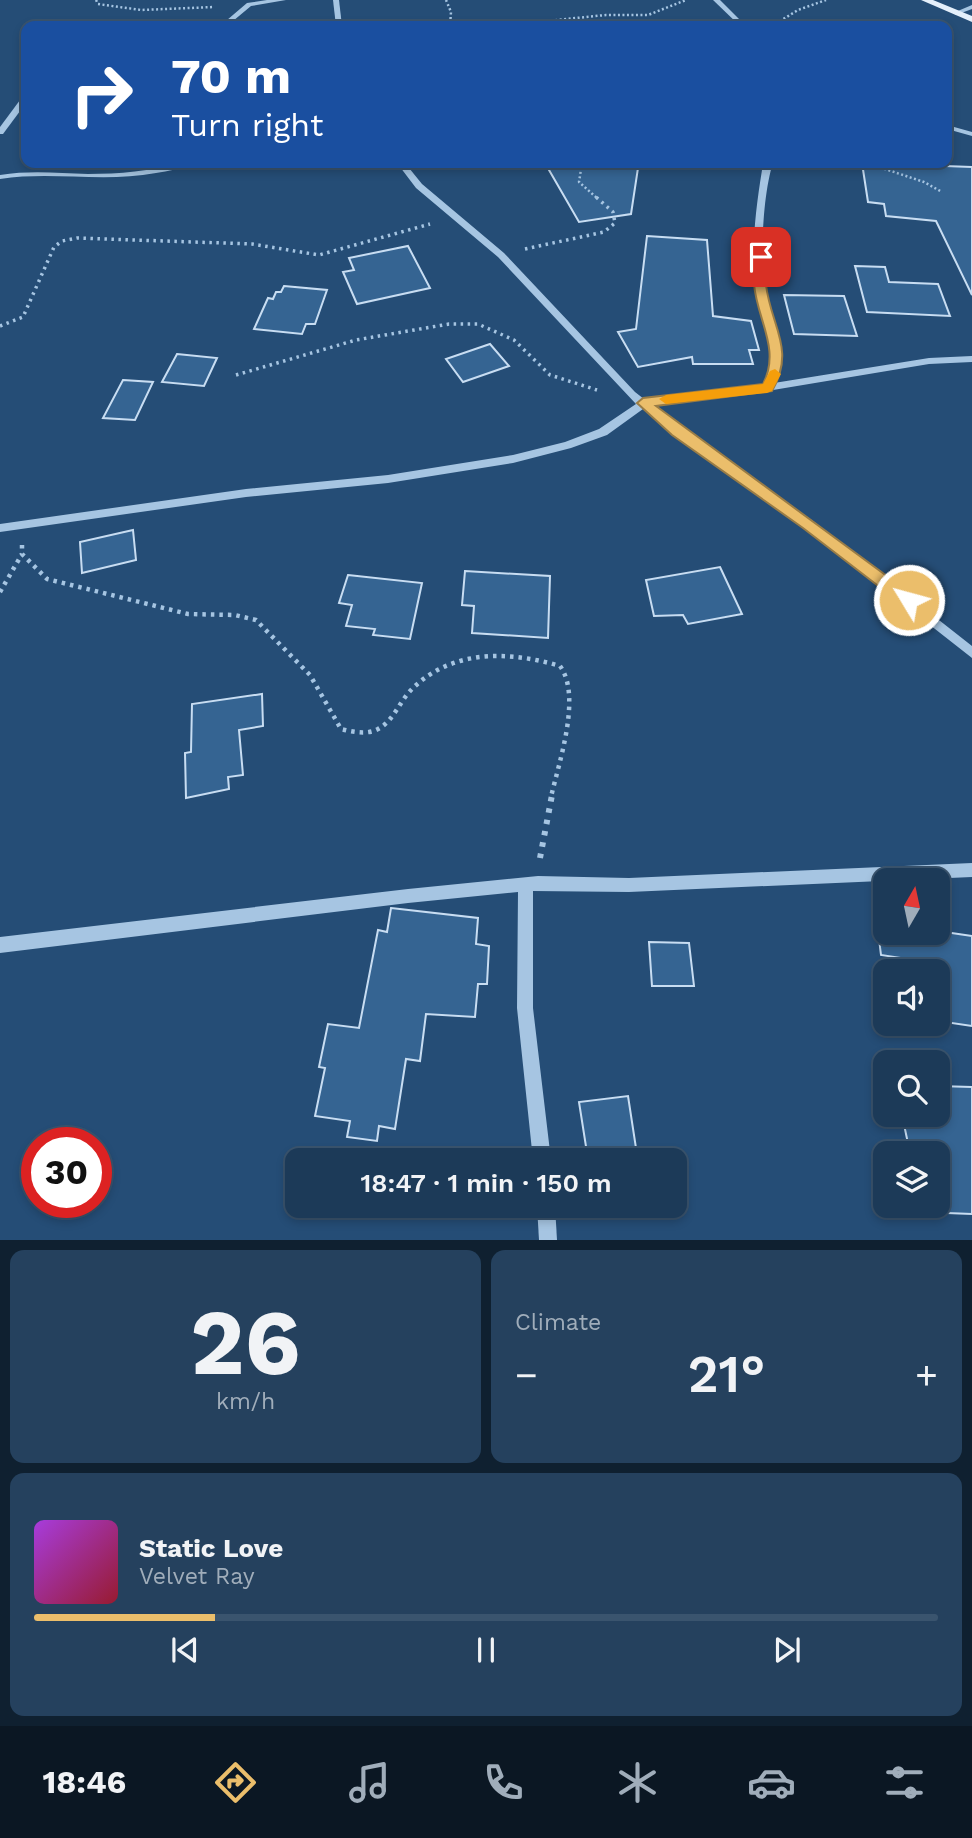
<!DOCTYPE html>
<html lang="en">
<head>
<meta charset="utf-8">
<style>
  :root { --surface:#1c3a58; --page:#25415e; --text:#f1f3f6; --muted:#a0adba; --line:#3a546e; --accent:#ebbe6b }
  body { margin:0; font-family:"Work Sans",sans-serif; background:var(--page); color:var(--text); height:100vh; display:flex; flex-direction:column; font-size:26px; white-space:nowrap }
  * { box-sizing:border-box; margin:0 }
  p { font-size:23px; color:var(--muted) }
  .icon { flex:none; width:38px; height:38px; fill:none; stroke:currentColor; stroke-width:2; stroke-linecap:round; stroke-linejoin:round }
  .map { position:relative; height:1240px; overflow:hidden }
  .details { display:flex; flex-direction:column; gap:10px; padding:10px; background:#0f2030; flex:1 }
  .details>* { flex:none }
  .hud { position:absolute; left:21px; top:21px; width:931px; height:147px; border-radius:14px; box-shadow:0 4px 10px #0003,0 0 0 2px var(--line); background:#1a4fa0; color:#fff; overflow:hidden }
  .needle { width:46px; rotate:9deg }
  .tools { position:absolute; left:873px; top:868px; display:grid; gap:14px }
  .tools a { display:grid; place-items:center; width:77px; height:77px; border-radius:14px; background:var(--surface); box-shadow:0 4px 10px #0003,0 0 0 2px var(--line); font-size:35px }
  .speed { position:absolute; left:21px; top:1127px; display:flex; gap:14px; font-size:35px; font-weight:700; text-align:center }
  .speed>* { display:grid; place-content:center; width:91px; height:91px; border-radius:50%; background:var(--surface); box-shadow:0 4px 10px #0003,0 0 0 2px var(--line); line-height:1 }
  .speed .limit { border:10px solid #d22; background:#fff; color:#111 }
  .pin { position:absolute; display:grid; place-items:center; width:60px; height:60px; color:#fff; margin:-30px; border-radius:14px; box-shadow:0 4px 10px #0006 }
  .me { position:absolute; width:77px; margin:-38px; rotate:307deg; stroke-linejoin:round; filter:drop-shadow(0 0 5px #0008) }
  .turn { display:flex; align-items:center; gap:24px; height:147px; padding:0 35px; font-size:32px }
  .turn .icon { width:91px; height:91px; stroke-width:2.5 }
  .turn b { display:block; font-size:49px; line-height:60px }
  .big { font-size:52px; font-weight:600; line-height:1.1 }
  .details .tile { flex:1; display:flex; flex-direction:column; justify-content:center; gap:10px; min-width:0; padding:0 24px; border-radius:14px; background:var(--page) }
  .details .dial { align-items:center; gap:0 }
  .dial b { font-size:91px; line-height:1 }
  .song { display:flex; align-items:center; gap:21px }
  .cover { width:84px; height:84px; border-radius:10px; background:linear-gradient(135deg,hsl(280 70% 55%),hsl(350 70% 35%)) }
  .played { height:7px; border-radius:4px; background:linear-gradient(90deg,var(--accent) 20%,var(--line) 20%) }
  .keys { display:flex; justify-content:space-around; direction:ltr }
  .heat { display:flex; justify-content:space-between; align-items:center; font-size:38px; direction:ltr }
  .details .tiles { flex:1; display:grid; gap:10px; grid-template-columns:1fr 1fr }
  .tile:last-child { grid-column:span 2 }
  .trip { position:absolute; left:285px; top:1148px; width:402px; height:70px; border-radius:14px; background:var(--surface); box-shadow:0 4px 10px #0003,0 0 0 2px var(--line); font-weight:600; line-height:70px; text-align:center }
  .menu { display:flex; height:112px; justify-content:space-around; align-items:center; background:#0b1723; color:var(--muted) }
  .menu .icon { width:49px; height:49px }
  .menu .active { color:var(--accent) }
  .menu b { font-size:32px; color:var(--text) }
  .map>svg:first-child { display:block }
  .building { fill:#356492; stroke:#c8ddf2; stroke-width:2 }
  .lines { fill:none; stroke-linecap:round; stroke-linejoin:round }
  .path-far3 { stroke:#a6c5e2; stroke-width:2.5; stroke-dasharray:2 2.5; stroke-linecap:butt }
  .path-far2 { stroke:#a6c5e2; stroke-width:3.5; stroke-dasharray:2.5 4.5; stroke-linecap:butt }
  .path-far1 { stroke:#a6c5e2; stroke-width:4.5; stroke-dasharray:3.5 5; stroke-linecap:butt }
  .path { stroke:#a6c5e2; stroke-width:6; stroke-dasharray:4.5 7; stroke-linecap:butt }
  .minor { fill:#a6c5e2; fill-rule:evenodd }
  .major { fill:#e4effb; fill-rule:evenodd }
  .route { fill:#ebbe6b; stroke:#997c46; stroke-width:2 }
  .slow { fill:#f59e0b }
</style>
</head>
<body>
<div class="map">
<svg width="972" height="1240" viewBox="0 0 972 1240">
  <rect width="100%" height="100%" fill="#254d76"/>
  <g class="building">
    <path d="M 545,163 L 638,168 L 631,214 L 579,222 Z"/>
    <path d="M 862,163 L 972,167 L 972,295 L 936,221 L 886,216 L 884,204 L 868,202 Z"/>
    <path d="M 647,236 L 707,240 L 713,316 L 751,321 L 759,350 L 749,350 L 753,364 L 693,364 L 692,357 L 638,367 L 618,332 L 636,329 Z"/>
    <path d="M 408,246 L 430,288 L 357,304 L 343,272 L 354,270 L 349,258 Z"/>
    <path d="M 855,266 L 885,267 L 889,282 L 938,284 L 950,316 L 867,312 Z"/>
    <path d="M 284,286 L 327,290 L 315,324 L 306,324 L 302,334 L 254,329 L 268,298 L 273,299 L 276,292 L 281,292 Z"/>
    <path d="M 784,295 L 844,296 L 857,336 L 794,334 Z"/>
    <path d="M 490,344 L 509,366 L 463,382 L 446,359 Z"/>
    <path d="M 177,354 L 217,358 L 204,386 L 162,382 Z"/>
    <path d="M 123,380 L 153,382 L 135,420 L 103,418 Z"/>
    <path d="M 133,530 L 136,560 L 82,573 L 80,542 Z"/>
    <path d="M 720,567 L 742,614 L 688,624 L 683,615 L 654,616 L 646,580 Z"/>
    <path d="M 465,571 L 550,576 L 548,638 L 472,633 L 474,606 L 462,605 Z"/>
    <path d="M 348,575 L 422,583 L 410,639 L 373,635 L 375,629 L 346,626 L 352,605 L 339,603 Z"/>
    <path d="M 262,694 L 263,726 L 239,730 L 243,775 L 228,777 L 229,789 L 186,798 L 185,753 L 191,752 L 192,704 Z"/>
    <path d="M 391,908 L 478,918 L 476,944 L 489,946 L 487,984 L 478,984 L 475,1017 L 426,1014 L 420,1061 L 406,1059 L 395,1129 L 379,1126 L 377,1141 L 347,1137 L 350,1121 L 315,1116 L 325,1068 L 319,1067 L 328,1024 L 359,1028 L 378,930 L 387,932 Z"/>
    <path d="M 877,923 L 886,924 L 886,933 L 938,931 L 972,936 L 972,1026 L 938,1021 L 938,971 L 928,971 L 926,962 L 881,955 Z"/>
    <path d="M 649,942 L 689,943 L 694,986 L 652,986 Z"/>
    <path d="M 938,1086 L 972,1087 L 972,1214 L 922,1212 L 921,1206 L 938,1206 L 938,1153 L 910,1153 L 902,1115 L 938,1115 Z"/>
    <path d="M 628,1096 L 636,1148 L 587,1153 L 579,1102 Z"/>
  </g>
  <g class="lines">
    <g class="path-far3">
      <path d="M 96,0 L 98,4 L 141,10 L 214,7"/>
      <path d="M 446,0 L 451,12 L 450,26"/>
      <path d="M 497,26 L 606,15 L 648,15 L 686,0"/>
      <path d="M 772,26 L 798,10 L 826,0"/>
      <path d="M 582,163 L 579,182 L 598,199"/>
      <path d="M 867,163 L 924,182 L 942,192"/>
    </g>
    <g class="path-far2">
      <path d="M 525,249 L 604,232 L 615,223 L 613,212 L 596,197"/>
      <path d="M 0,326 L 23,317 L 54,247 L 62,241 L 77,238 L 252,244 L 319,255 L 430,224"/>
      <path d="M 236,375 L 356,340 L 449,324 L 478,324 L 514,340 L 550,375 L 597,390"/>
    </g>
    <g class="path-far1">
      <path d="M 22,545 L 22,554 L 47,579 L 188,614 L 235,615 L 256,620 L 310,675 L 341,729 C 353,732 367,735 378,729 C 394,721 400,700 413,688 C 453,649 510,651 560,666 C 582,696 559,762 551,797"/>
      <path d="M 0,592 L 22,554"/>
    </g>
    <path class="path" d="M 540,858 L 552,795"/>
    <g class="minor">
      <path d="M 267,0 L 286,0 L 251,6 L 227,26 L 220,26 L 247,3 Z"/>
      <path d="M 333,0 L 339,0 L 342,26 L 336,26 Z"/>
      <path d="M 713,0 L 720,0 L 746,26 L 740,26 Z"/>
      <path d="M 972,5 L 972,9 L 956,15 L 953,13 Z"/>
      <path d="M 23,96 L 26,96 L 26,103 L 3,134 L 0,134 L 0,127 Z"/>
      <path d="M 947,125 L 972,132 L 972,136 L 947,129 Z"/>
      <path d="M 180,163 L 192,163 C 182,169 168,171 156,173 C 103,183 52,171 0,179 L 0,175 C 30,170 58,173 88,174 C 119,174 151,171 180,163 Z"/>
      <path d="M 397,163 L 405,163 L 422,184 L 504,253 L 635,392 L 644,399 L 763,385 C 782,342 760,326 755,285 C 751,248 756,207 762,170 L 765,163 L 773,163 C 763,193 760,256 765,288 C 771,325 790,345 774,383 L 929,358 L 972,356 L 972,362 L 929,364 L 767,391 L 652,406 L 681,428 L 813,521 L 972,646 L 972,658 L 805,527 L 673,434 L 643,409 L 607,435 L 571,448 L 513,463 L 388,483 L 246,497 L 0,532 L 0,524 L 246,489 L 388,475 L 513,455 L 565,442 L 599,429 L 636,404 L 498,257 L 416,188 Z"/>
      <path d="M 972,863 L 972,877 L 629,892 L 533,891 L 533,1008 L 551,1160 L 533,1160 L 517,1008 L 518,892 L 408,903 L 0,953 L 0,937 L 408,889 L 538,876 L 629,878 Z"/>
      <path d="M 537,1206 L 555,1206 L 557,1240 L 539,1240 Z"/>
    </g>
    <path class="major" d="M 921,0 L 933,0 L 972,16 L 972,22 Z"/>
  </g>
  <path class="route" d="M 761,253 L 767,257 C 766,266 765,276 766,285 C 771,327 796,349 772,391 L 656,406 L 914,596 L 914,605 L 903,605 L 803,528 L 672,435 L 637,403 L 643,398 L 763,384 C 781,349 757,320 754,284 C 753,275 755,266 755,257 Z"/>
  <path class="slow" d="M 775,369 L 781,374 L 772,391 L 767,393 L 666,404 L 659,399 L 666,395 L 763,384 L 770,371 Z"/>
</svg>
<div class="tools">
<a><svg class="needle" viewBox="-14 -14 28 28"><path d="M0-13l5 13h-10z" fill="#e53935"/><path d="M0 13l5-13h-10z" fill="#a0adba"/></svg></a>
<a><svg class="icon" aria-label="sound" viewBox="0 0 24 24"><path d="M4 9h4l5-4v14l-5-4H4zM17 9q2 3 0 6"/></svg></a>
<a><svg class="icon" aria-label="search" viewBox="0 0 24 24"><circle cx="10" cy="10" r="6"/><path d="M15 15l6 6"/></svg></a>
<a><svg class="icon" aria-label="layers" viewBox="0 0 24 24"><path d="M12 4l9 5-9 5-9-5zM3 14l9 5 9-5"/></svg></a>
</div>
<div class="speed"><div class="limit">30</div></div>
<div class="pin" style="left:761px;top:257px;background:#d93025"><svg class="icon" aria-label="arrive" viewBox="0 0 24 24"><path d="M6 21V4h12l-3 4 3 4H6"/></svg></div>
<svg class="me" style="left:909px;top:600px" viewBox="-20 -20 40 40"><circle r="17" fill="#ebbe6b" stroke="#fff" stroke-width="3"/><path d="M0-11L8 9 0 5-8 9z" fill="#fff"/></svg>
<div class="trip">18:47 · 1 min · 150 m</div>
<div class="hud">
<div class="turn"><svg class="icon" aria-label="right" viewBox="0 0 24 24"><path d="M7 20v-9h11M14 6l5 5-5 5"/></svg><div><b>70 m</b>Turn right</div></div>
</div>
</div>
<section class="details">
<div class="tiles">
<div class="tile dial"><b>26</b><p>km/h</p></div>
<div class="tile"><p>Climate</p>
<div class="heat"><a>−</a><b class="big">21°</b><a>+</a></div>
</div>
<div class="tile">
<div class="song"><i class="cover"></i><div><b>Static Love</b><p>Velvet Ray</p></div></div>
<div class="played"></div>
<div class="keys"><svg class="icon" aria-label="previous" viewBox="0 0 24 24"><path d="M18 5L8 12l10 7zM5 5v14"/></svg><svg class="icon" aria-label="pause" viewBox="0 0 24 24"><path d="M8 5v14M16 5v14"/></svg><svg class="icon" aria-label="next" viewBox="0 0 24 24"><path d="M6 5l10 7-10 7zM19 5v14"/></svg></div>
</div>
</div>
</section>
<nav class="menu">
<b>18:46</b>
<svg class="icon active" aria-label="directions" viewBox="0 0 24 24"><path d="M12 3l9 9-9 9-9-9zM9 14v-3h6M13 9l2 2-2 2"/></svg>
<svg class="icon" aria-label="music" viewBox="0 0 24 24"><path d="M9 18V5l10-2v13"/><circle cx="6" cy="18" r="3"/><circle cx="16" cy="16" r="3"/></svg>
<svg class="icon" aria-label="phone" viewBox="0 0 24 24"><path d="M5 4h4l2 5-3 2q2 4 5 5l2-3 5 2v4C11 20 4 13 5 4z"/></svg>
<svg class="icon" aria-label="climate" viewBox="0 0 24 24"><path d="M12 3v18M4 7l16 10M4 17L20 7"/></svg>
<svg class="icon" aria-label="car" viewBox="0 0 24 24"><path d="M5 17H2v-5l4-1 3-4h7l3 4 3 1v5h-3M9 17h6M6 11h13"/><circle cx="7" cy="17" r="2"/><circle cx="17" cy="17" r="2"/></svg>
<svg class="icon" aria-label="filters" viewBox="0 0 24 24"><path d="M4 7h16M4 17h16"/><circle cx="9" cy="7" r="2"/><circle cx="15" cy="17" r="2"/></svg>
</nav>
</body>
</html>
